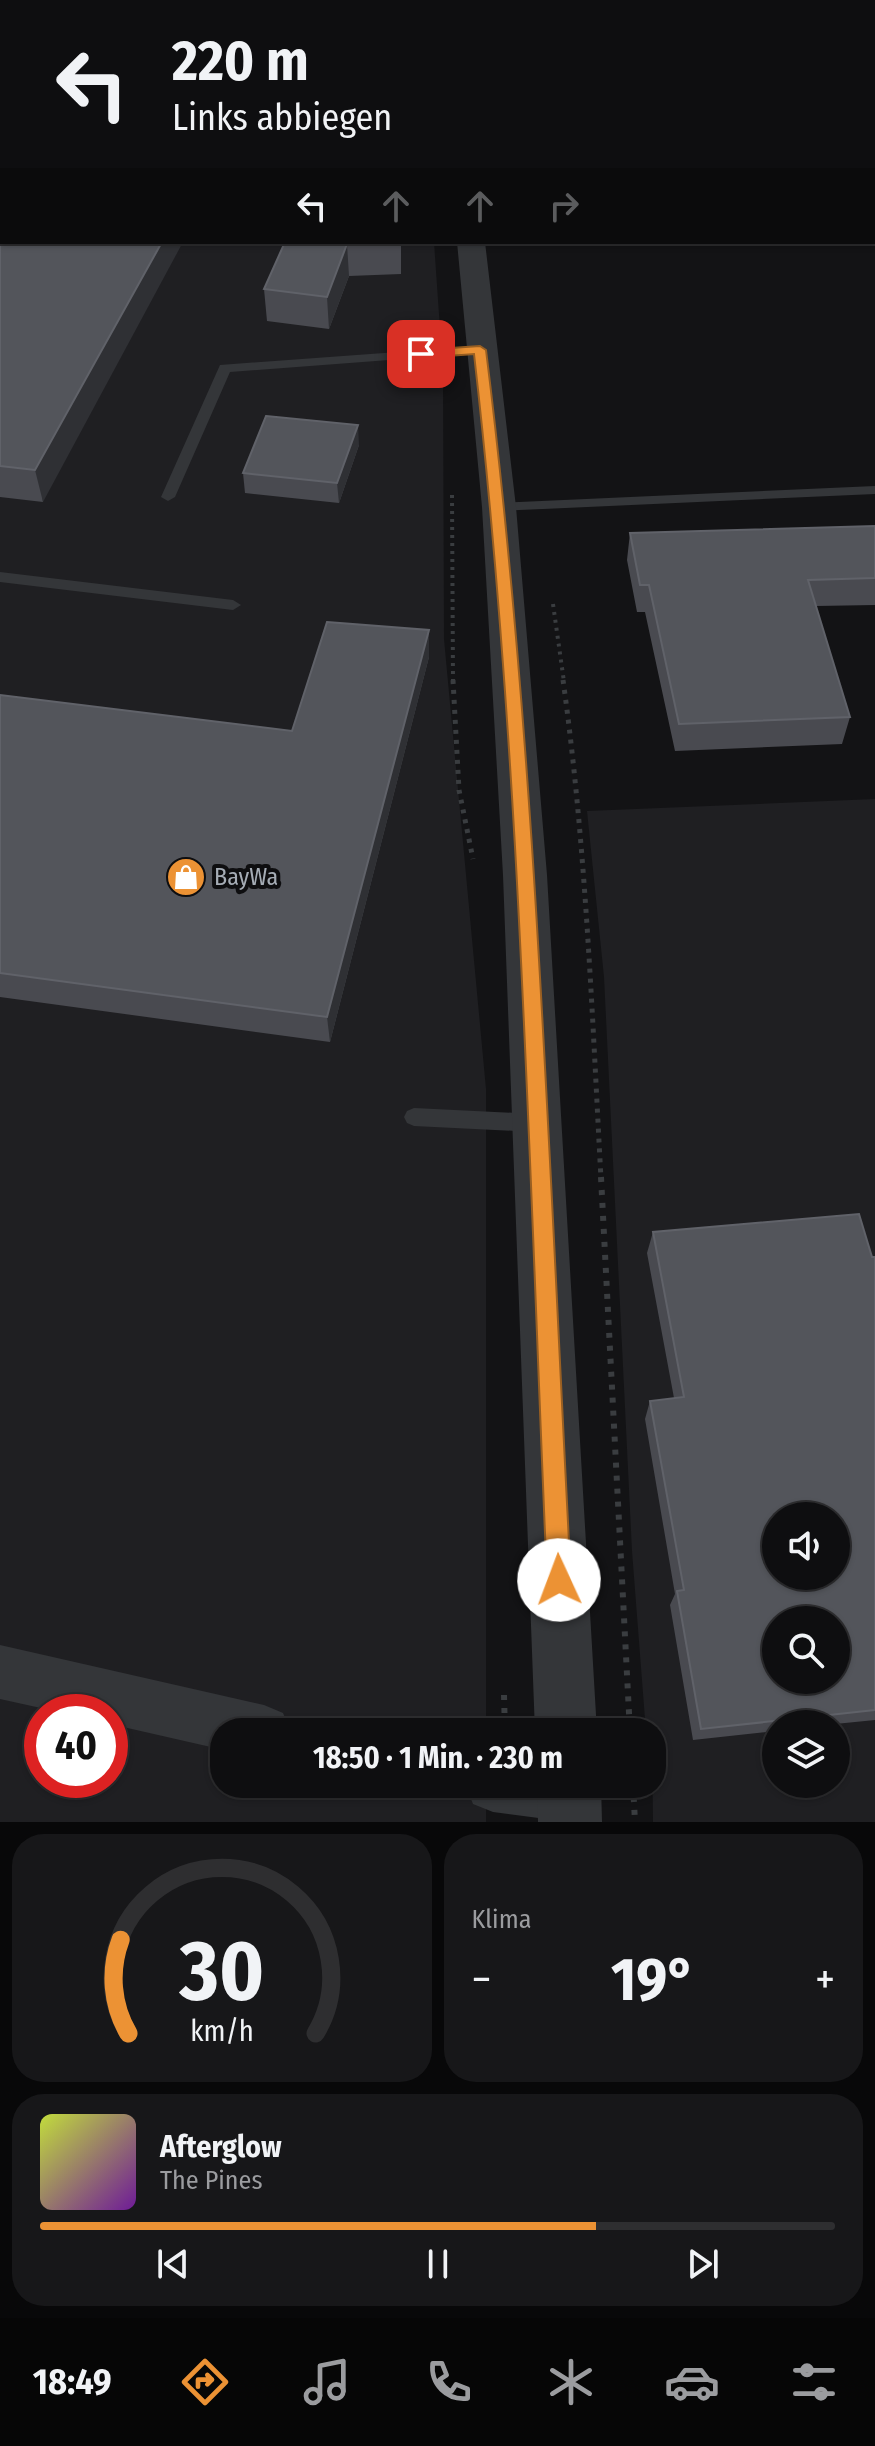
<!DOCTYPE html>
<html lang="de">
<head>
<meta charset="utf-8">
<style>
  :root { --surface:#0e0e10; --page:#171719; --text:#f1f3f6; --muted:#9b9c9f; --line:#2e2e30; --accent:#ec9234 }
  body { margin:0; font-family:"Fira Sans Condensed",sans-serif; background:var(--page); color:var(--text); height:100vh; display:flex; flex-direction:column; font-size:30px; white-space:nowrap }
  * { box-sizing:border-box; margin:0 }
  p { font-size:26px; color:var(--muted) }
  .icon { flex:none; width:44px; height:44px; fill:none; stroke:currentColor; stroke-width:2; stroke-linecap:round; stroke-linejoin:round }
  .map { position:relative; height:1822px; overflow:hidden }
  .sheet { display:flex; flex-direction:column; gap:12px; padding:12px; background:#080809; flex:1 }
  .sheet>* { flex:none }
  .hud { position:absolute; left:0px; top:0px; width:876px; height:244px; box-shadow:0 2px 6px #0004,0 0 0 2px var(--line); background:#0e0e10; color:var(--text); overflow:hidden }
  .tools { position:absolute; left:762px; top:1502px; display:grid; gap:16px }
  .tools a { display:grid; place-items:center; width:88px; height:88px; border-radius:50%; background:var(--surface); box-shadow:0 2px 6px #0004,0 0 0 2px var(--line); font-size:40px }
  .speed { position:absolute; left:24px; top:1694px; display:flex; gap:16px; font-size:40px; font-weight:700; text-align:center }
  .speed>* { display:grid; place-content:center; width:104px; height:104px; border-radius:50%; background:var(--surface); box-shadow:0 2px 6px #0004,0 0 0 2px var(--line); line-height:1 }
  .speed .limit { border:12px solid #d22; background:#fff; color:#111 }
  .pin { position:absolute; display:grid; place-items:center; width:68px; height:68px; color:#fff; margin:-34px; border-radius:16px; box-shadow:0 4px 12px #0006 }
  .me { position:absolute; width:88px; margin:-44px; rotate:358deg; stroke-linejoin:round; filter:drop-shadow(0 0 6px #0008) }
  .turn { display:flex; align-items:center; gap:28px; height:168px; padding:0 40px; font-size:36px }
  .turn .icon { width:104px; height:104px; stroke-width:2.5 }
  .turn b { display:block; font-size:56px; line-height:68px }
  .lanes { display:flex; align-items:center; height:76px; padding:0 40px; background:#0003; justify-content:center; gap:40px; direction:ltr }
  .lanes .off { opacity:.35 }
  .big { font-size:60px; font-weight:700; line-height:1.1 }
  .sheet .card { flex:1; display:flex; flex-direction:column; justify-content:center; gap:12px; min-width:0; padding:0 28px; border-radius:32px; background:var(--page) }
  .sheet .dial { align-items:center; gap:0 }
  .dial svg { height:208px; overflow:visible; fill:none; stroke:var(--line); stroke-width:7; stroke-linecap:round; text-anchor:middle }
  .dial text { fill:var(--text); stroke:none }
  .song { display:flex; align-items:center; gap:24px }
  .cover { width:96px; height:96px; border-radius:12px; background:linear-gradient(135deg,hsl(70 70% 55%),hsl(280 70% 35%)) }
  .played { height:8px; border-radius:4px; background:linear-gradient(90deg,var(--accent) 70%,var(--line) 70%) }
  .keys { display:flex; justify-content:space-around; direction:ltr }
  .heat { display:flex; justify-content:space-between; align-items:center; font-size:44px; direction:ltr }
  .sheet .tiles { flex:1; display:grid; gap:12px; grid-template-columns:1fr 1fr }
  .card:last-child { grid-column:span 2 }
  .trip { position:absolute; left:210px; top:1718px; width:456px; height:80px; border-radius:32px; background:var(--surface); box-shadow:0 2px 6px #0004,0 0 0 2px var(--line); font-weight:700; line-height:80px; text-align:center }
  .tabs { display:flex; height:128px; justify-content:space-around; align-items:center; background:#060606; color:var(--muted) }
  .tabs .icon { width:56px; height:56px }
  .tabs .current { color:var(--accent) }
  .tabs b { font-size:36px; color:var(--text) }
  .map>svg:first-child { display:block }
  .built { fill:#1f1f22; fill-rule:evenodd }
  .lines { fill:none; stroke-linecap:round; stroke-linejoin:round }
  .path-far2 { stroke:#3a3d40; stroke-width:4; stroke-dasharray:3 5; stroke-linecap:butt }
  .path-far1 { stroke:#3a3d40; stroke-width:5; stroke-dasharray:4 6; stroke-linecap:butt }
  .path { stroke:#3a3d40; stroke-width:6; stroke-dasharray:5 8; stroke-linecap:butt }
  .service { fill:#343639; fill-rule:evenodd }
  .minor { fill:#343639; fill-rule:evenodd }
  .tertiary { fill:#343639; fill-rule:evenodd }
  .wall { fill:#494a50 }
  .shaded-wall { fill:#2f3034 }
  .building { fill:#53555b; stroke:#606269; stroke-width:2; fill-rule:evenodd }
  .route { fill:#ec9234; stroke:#995f22; stroke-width:2 }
  .labels { text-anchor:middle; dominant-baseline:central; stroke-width:8; stroke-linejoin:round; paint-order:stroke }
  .poi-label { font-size:24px; fill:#a5acb5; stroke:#0e0e10; text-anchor:start }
</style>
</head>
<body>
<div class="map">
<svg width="875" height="1822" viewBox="0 0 875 1822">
  <rect width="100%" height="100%" fill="#131315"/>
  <g class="built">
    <path d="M 0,0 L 419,0 L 2,2 L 2,242 L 434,242 L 443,372 L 444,639 L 486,1089 L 486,1732 L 224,1732 L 224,1784 L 486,1784 L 486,1822 L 0,1822 ZM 42,1712 L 110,1712 L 110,1780 L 42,1780 Z"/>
    <path d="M 875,799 L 875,1822 L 653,1822 L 652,1732 L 646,1732 L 632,1551 L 604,977 L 587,811 ZM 776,1516 L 836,1516 L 836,1576 L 776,1576 ZM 776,1620 L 836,1620 L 836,1680 L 776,1680 ZM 776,1724 L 836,1724 L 836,1784 L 776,1784 Z"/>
  </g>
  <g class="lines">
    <g class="path-far2">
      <path d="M 452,495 L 453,682"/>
      <path d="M 553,604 L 564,682"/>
    </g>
    <g class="path-far1">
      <path d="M 453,680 L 459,790 L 473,859"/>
      <path d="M 563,680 C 586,845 592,1013 601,1179"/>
    </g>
    <g class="path">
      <path d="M 601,1177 L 630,1732"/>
      <path d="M 504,1695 L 505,1732"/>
      <path d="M 633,1784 L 635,1822"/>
    </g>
    <g class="service">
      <path d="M 480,346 L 485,347 L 485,353 L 402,359 L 404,378 L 397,382 L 390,378 L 389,360 L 230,372 L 175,497 L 168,501 L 161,497 L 220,365 Z"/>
      <path d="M 875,486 L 875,494 L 499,511 L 492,507 L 499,503 Z"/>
      <path d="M 0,572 L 233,600 L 241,605 L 233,610 L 0,582 Z"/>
      <path d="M 414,1108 L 536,1114 L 543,1117 L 546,1123 L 543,1129 L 536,1132 L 414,1126 L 407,1123 L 404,1117 L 407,1111 Z"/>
    </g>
    <g class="minor">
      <rect x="874" y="88" width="1" height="14"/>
      <path d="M 0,1645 L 264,1705 L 283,1713 L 291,1732 L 224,1732 L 224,1750 L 110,1724 L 110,1712 L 59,1712 L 0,1699 Z"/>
      <path d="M 465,1784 L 593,1784 L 597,1794 L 589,1814 L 569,1822 L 493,1812 L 473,1804 Z"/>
    </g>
    <g class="tertiary">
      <rect x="441" y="0" width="24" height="2"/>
      <path d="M 457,242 L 485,242 L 516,507 L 547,875 L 597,1732 L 535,1732 L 503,875 L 482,507 Z"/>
      <path d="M 537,1784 L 601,1784 L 602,1822 L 538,1822 Z"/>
    </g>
  </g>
  <g class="wall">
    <path d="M 0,0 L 43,502 L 0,497 Z"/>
    <path d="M 285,242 L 401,242 L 401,274 L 349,276 L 329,329 L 267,321 L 264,289 Z"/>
    <path d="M 359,445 L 339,503 L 245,493 L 243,473 Z"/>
    <path d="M 875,526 L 875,605 L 816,606 L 850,717 L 842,744 L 675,751 L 645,612 L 637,612 L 627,560 L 630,533 Z"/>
    <path d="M 429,630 L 429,657 L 330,1042 L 0,997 L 0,695 L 292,731 Z"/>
    <path d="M 653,1232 L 875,1257 L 875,1720 L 835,1724 L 776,1724 L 776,1731 L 693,1740 L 670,1605 L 675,1594 L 645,1419 L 650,1401 L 674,1398 L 647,1253 Z"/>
  </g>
  <g class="shaded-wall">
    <path d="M 162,242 L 183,242 L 43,502 L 35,470 Z"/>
    <path d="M 347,244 L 349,276 L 329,329 L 327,297 Z"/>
    <path d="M 358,425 L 359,445 L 339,503 L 337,483 Z"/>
    <path d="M 429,630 L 429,657 L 330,1042 L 327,1017 Z"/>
  </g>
  <g class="building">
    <path d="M 0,0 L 124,0 L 151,2 L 2,2 L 2,242 L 162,242 L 35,470 L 0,466 Z"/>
    <path d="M 614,0 L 739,0 L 740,2 L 615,2 Z"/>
    <path d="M 285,242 L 401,242 L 401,243 L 347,244 L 327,297 L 264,289 Z"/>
    <path d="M 266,416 L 358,425 L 337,483 L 243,473 Z"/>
    <path d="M 875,526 L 875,578 L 808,580 L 850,717 L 679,724 L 649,585 L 640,585 L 630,533 Z"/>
    <path d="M 327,622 L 429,630 L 327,1017 L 0,973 L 0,695 L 292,731 Z"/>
    <path d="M 859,1214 L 872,1257 L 875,1257 L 875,1710 L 701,1729 L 677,1591 L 684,1590 L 650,1401 L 684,1397 L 653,1232 ZM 776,1516 L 836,1516 L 836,1576 L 776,1576 ZM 776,1620 L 836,1620 L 836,1680 L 776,1680 Z"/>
  </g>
  <path class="route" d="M 480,346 L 486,350 C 537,758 549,1170 571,1580 L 568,1588 L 559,1592 L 551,1588 L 547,1580 C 529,1171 521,761 474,354 L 421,358 L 414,354 L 421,350 Z"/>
  <defs>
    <g id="shop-disc" transform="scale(2)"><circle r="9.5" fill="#ec9234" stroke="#0e0e10"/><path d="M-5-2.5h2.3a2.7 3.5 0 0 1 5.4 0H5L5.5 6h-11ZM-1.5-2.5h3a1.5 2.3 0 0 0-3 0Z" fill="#fff"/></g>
  </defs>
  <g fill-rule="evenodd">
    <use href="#shop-disc" x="186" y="877"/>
  </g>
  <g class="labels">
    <g class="poi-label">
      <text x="214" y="877">BayWa</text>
    </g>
  </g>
</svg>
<div class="tools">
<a><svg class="icon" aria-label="sound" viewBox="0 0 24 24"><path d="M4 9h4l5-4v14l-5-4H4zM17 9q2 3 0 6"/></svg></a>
<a><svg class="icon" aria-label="search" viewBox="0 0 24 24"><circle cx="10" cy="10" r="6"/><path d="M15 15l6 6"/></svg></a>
<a><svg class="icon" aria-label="layers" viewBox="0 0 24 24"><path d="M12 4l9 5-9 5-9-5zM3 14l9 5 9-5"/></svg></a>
</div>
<div class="speed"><div class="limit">40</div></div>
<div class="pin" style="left:421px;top:354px;background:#d93025"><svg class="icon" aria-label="arrive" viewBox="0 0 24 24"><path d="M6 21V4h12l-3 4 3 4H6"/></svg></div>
<svg class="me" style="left:559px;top:1580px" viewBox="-20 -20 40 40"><circle r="19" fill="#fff"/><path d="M0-13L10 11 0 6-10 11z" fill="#ec9234"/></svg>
<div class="trip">18:50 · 1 Min. · 230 m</div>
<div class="hud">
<div class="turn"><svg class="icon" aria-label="left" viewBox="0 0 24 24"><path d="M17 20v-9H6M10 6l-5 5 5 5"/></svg><div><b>220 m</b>Links abbiegen</div></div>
<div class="lanes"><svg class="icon" aria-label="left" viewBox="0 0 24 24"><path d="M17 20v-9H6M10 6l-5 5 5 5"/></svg><svg class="icon off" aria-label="ahead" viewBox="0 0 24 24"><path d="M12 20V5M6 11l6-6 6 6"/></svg><svg class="icon off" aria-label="ahead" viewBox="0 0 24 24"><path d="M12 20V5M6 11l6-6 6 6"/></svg><svg class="icon off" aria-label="right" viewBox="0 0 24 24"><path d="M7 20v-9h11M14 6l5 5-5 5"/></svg></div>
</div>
</div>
<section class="sheet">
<div class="tiles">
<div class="card dial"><svg viewBox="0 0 100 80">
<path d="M14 69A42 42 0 1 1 86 69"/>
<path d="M14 69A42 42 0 0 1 11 33" stroke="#ec9234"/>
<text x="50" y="56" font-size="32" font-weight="700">30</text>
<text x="50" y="72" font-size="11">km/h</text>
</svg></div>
<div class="card"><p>Klima</p>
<div class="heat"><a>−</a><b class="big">19°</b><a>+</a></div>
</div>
<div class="card">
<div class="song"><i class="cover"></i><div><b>Afterglow</b><p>The Pines</p></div></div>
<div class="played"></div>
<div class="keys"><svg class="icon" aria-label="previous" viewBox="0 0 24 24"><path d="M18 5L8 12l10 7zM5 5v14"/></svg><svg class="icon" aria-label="pause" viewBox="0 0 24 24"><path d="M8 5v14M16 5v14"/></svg><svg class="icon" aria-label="next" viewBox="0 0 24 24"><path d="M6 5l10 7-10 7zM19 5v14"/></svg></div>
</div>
</div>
</section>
<nav class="tabs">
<b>18:49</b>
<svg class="icon current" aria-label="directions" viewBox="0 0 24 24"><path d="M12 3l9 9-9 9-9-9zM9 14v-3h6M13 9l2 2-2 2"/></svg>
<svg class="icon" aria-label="music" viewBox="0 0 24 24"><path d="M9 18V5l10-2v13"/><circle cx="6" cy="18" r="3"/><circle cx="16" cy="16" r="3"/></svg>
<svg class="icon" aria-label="phone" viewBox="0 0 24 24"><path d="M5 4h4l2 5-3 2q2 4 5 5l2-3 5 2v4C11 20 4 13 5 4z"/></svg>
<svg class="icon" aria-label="climate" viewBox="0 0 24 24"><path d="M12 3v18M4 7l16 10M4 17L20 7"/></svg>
<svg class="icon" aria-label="car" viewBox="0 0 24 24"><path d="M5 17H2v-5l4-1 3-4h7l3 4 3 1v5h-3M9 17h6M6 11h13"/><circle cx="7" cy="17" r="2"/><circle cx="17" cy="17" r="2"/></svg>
<svg class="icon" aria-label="filters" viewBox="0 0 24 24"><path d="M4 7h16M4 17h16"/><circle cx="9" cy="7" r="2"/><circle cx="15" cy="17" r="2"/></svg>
</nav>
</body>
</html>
